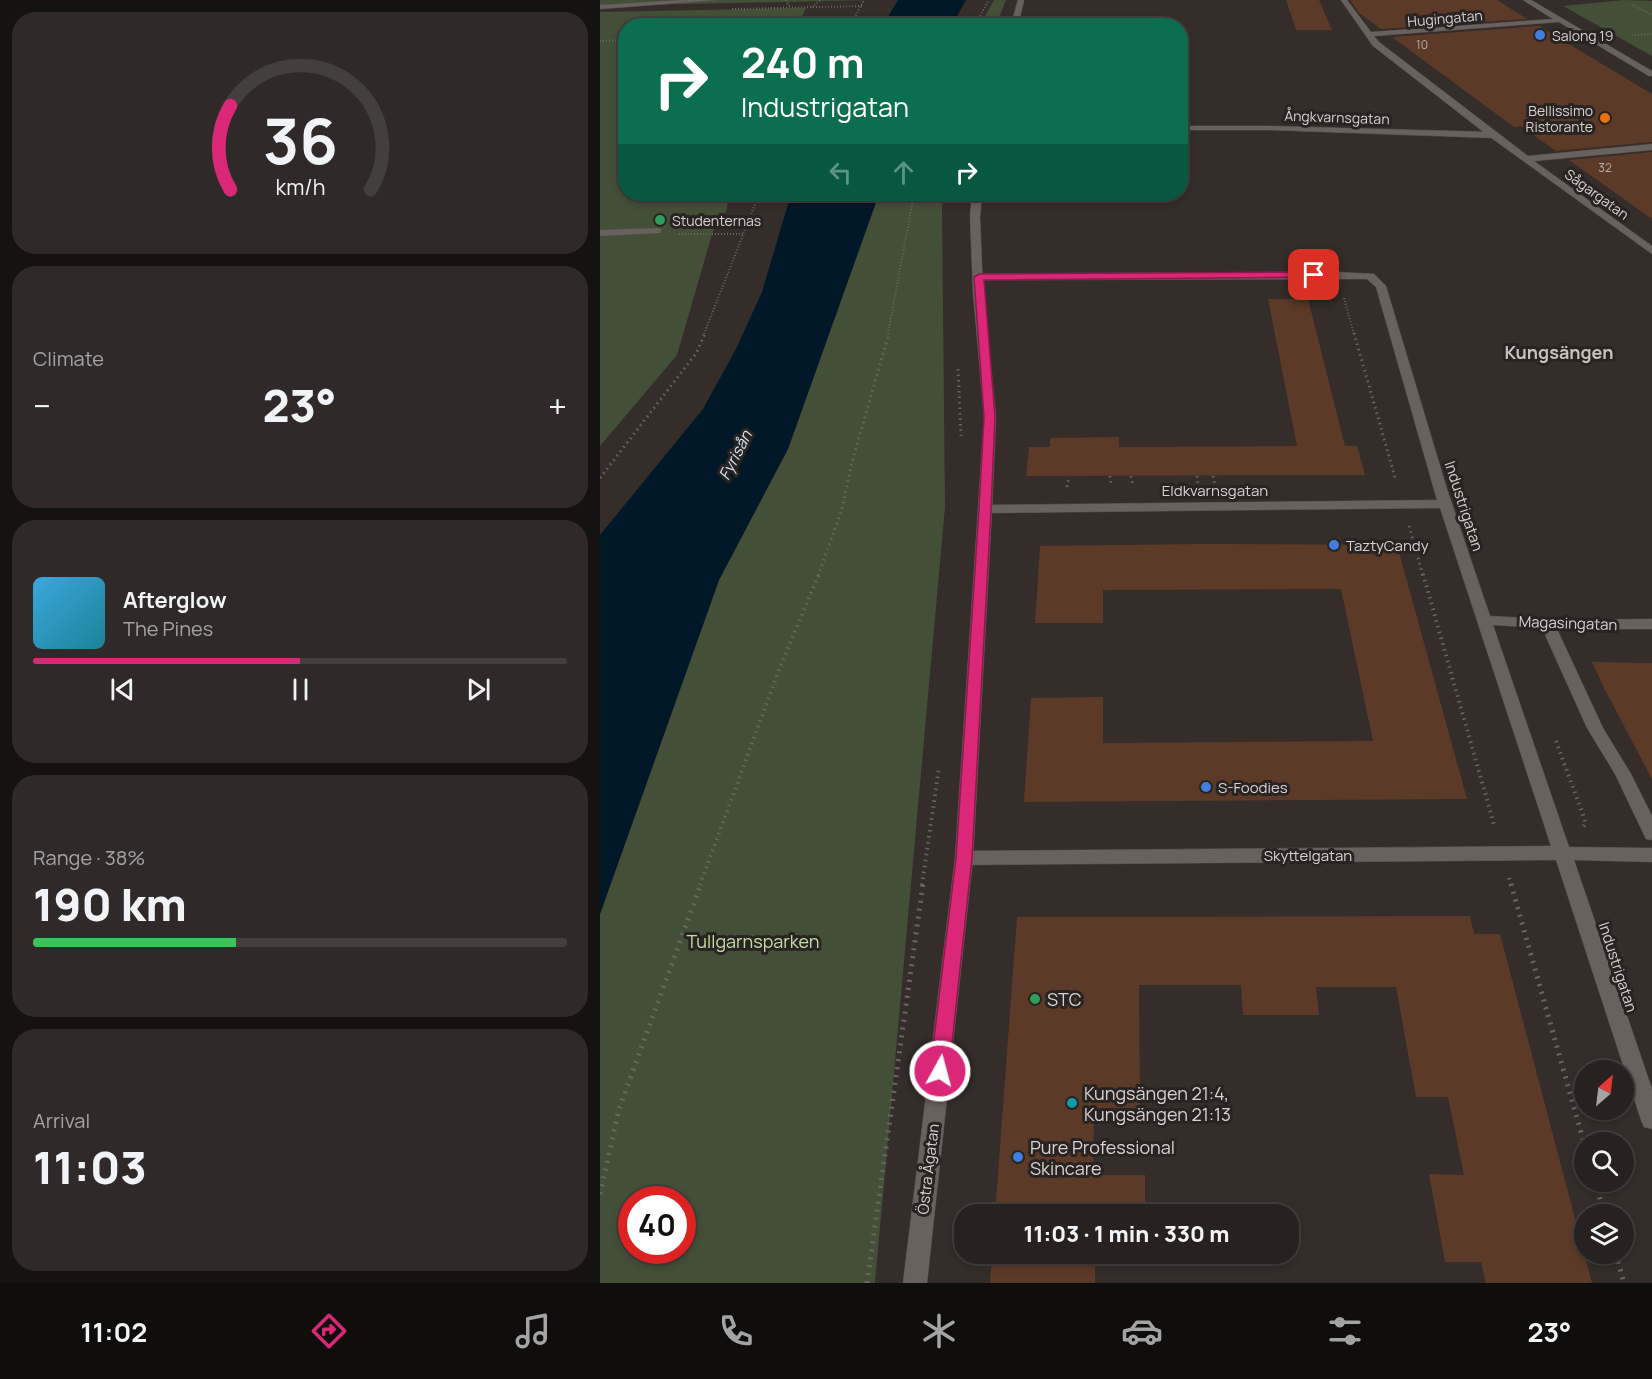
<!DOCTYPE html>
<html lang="en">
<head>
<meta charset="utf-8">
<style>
  :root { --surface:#272220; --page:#2f2a29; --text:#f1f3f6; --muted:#a4a4a5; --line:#433f3e; --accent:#db2777 }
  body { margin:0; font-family:Manrope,sans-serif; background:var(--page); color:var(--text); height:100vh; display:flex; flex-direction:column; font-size:22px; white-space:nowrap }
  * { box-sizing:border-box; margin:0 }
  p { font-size:20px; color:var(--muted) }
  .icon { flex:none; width:33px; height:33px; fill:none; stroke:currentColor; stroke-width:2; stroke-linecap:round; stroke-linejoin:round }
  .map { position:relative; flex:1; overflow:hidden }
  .drawer { display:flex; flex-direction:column; gap:12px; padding:12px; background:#151312; width:600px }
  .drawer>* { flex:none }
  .guide { position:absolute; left:18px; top:18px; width:570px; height:183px; border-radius:24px; box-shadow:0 3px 9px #0003,0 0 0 2px var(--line); background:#0b6e4f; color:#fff; overflow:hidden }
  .needle { width:39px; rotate:28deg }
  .tools { position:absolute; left:974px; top:1060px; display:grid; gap:12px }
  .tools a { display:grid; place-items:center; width:60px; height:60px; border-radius:50%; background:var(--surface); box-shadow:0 3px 9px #0003,0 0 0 2px var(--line); font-size:30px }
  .speed { position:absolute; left:18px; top:1186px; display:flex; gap:12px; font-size:30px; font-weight:700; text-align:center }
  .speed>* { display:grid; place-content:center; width:78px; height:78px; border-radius:50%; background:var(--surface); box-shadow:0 3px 9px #0003,0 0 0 2px var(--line); line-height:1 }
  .speed .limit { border:9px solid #d22; background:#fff; color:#111 }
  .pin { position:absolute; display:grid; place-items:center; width:51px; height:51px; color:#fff; margin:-26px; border-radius:12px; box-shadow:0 3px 9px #0006 }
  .me { position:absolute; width:66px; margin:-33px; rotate:7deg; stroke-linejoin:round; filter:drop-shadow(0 0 4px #0008) }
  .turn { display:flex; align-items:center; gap:21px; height:126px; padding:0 24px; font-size:27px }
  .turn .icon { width:78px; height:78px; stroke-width:2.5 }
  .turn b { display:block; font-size:42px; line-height:51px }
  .lanes { display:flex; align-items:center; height:57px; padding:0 24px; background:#0003; justify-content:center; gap:30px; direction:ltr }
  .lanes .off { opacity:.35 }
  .big { font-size:45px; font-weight:800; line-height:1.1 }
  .drawer .card { flex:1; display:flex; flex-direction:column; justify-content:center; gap:9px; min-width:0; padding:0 21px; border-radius:24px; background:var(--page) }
  .drawer .dial { align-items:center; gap:0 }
  .dial svg { height:156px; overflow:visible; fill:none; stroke:var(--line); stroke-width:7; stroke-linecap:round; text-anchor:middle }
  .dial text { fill:var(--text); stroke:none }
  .song { display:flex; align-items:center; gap:18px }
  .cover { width:72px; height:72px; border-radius:9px; background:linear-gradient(135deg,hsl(200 70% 55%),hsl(190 70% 35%)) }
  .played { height:6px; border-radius:3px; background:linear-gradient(90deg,var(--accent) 50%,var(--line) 50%) }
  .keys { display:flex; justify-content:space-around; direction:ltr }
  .heat { display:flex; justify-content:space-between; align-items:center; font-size:33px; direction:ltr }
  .charge { height:9px; border-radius:4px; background:linear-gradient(90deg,#34c759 38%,var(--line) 0) }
  .trip { position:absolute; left:354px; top:1204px; width:345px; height:60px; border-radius:24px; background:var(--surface); box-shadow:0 3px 9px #0003,0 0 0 2px var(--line); font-weight:800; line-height:60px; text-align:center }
  .menu { display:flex; height:96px; justify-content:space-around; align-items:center; background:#100e0d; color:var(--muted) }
  .menu .icon { width:42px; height:42px }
  .menu .selected { color:var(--accent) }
  .menu b { font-size:27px; color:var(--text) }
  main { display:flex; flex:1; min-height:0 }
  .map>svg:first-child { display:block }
  .green { fill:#444f38; fill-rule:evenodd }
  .water { fill:#011828 }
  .building { fill:#5c3a28 }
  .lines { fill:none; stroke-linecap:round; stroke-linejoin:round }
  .lane-casing { stroke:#504b48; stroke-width:1 }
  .street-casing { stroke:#504b48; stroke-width:1 }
  .secondary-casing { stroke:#504b48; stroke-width:1 }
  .path-far3 { stroke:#6a6462; stroke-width:2; stroke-dasharray:1 2; stroke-linecap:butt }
  .path-far2 { stroke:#6a6462; stroke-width:3; stroke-dasharray:1.5 4; stroke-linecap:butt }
  .path-far1 { stroke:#6a6462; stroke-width:4; stroke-dasharray:1.5 4.5; stroke-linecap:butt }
  .path { stroke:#6a6462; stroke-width:5; stroke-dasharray:2 6; stroke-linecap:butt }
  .lane { fill:#68615e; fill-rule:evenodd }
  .street { fill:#68615e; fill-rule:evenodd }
  .secondary { fill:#68615e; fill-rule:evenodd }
  .route { fill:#db2777; stroke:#8e194d; stroke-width:1.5 }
  .shop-dot { fill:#3f7fe0; stroke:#292421; stroke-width:2 }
  .food-dot { fill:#e8710a; stroke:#292421; stroke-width:2 }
  .leisure-dot { fill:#2e9e5b; stroke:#292421; stroke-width:2 }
  .culture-dot { fill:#0f9aa8; stroke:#292421; stroke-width:2 }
  .labels { text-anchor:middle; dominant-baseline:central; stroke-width:6; stroke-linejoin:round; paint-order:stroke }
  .number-label { font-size:12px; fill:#b8ada7 }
  .far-street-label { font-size:14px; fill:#d7d3d1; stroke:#292421 }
  .far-poi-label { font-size:14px; fill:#d7d3d1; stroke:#292421; text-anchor:start }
  .street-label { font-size:15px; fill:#d7d3d1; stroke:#292421 }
  .poi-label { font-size:15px; fill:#d7d3d1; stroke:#292421; text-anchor:start }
  .water-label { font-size:16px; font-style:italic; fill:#cfe5f7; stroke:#292421 }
  .far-district-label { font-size:18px; font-weight:bold; fill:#c8c1bd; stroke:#292421 }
  .near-park-label { font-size:18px; fill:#c2dfa3; stroke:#292421 }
  .near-poi-label { font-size:18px; fill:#d7d3d1; stroke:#292421; text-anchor:start }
</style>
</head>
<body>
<main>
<section class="drawer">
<div class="card dial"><svg viewBox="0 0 100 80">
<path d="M14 69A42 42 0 1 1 86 69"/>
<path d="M14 69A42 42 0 0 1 14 26" stroke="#db2777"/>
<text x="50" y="56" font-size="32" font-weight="700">36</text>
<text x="50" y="72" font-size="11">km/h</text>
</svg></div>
<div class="card"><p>Climate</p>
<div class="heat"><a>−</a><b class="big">23°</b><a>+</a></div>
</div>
<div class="card">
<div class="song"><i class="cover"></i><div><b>Afterglow</b><p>The Pines</p></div></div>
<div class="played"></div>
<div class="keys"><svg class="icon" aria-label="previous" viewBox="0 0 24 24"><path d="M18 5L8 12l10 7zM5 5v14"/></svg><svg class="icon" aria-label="pause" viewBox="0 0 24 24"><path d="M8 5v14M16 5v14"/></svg><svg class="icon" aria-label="next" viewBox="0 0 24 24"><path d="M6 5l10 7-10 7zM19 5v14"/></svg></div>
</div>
<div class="card"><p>Range · 38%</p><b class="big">190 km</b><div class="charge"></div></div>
<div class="card"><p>Arrival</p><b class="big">11:03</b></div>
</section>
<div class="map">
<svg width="1052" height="1283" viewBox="0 0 1052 1283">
  <rect width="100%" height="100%" fill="#342d2a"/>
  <g class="green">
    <path d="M 0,0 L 271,0 L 0,6 Z"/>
    <path d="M 394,0 L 406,0 L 396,25 L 380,25 Z"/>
    <path d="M 1024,0 L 1052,1 L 1052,56 L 963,6 Z"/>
    <path d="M 206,8 L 198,25 L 26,26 L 26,194 L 128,194 L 127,209 L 113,231 L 77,355 L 0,446 L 0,12 Z"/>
    <path d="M 279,194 L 344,194 L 342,207 L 345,507 L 275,1283 L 0,1283 L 0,914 L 119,580 L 188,449 ZM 32,1200 L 82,1200 L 82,1251 L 32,1251 Z"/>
  </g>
  <g class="water">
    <path d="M 298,0 L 366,0 L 352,25 L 283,25 Z"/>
    <path d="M 191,194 L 279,194 L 188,449 L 119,580 L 0,914 L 0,535 L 103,409 L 136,349 L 162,292 Z"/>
  </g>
  <g class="building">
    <path d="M 686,0 L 719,0 L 732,30 L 696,30 Z"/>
    <path d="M 750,0 L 897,0 L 927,19 L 781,29 L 759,13 Z"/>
    <path d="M 939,26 L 1052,94 L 1052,142 L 956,151 L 921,126 L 914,127 L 792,37 Z"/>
    <path d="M 1052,152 L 1052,219 L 969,160 Z"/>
    <path d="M 668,299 L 708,299 L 745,446 L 757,446 L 765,475 L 426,476 L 429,447 L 450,447 L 450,438 L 519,437 L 519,447 L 697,446 Z"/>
    <path d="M 603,544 L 797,545 L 867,799 L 424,802 L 431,698 L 503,697 L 503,743 L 773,741 L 741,589 L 503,590 L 503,623 L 435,623 L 440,546 Z"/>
    <path d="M 992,662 L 1052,663 L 1052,779 L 1003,686 Z"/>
    <path d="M 870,916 L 874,934 L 900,934 L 992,1283 L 886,1283 L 881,1262 L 845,1262 L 829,1174 L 864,1175 L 848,1097 L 816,1097 L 796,987 L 716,987 L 719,1015 L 643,1015 L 641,985 L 539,985 L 540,1108 L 494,1108 L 493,1175 L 545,1175 L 545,1215 L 395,1215 L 417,917 Z"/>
    <path d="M 392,1254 L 546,1254 L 546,1263 L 495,1263 L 495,1283 L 390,1283 Z"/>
  </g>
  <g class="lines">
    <g class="lane-casing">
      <g id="lane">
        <path d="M 82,0 L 118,0 L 0,9 L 0,5 Z"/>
        <path d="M 580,126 L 669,126 L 893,132 L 897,135 L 893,138 L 669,130 L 580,130 Z"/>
        <path d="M 58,228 L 61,229 L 61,233 L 0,236 L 0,230 Z"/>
      </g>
    </g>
    <g class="street-casing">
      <g id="street">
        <path d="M 741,0 L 747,0 L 771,32 L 953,19 L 923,0 L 931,0 L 1052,71 L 1052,76 L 1049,76 L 959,22 L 774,36 L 779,42 L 928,156 L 1052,144 L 1052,150 L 934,161 L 1052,246 L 1052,254 L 890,137 L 773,46 Z"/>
        <path d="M 738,272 L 774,274 L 786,286 L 847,489 L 890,616 L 961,620 L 1052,619 L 1052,629 L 957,629 L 1003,728 L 1031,774 L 1052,816 L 1052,840 L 1046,839 L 1015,774 L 987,728 L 942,628 L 893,625 L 969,847 L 1052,848 L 1052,862 L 974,860 L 1052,1089 L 1052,1129 L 1044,1127 L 1041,1120 L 956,860 L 364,865 L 358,863 L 355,858 L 358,853 L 364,851 L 951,846 L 840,508 L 385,513 L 378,509 L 385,505 L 837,500 L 776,287 L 767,279 L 379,280 L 374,277 L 379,274 Z"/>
      </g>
    </g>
    <g class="secondary-casing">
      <g id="secondary">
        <path d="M 418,0 L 424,0 L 418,26 L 411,26 Z"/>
        <path d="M 372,194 L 382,194 L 380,217 L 383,292 L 396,417 L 392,509 L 373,858 L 327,1283 L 303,1283 L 355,858 L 378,509 L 384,417 L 373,292 L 370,217 Z"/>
      </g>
    </g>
    <g class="path-far3">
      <path d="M 186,0 L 190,8"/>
      <path d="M 1033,5 L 1052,15"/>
      <path d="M 212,7 L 221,0"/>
      <path d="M 132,9 L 263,6"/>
      <path d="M 250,26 L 264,0"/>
      <path d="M 374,26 L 389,0"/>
      <path d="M 1032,35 L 1052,34"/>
      <path d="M 0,41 L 26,40"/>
      <path d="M 79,234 L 143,234"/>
      <path d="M 744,298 L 754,334"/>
      <path d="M 104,334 L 159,194"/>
      <path d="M 288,334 L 314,194"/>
    </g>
    <g class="path-far2">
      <path d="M 754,333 L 796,481"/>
      <path d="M 358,369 L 361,436"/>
      <path d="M 510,476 L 511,486"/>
      <path d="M 531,476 L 533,486"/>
      <path d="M 597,476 L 598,485"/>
      <path d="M 613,476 L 615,485"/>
      <path d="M 0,478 L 97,352 L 105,333"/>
      <path d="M 467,487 L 469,476"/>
      <path d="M 809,526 L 823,576"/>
      <path d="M 218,576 L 242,509 L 252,462 L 289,333"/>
    </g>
    <g class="path-far1">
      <path d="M 823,574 L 895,828"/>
      <path d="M 956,741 L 986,823 L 982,829"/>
      <path d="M 909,878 L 911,885"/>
      <path d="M 100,885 L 180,667 L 219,574"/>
      <path d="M 322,885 L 339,767"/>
    </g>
    <g class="path">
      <path d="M 911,884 L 984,1143"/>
      <path d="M 995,1182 L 1005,1215"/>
      <path d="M 0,1194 L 19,1109 L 101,884"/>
      <path d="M 1016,1254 L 1024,1283"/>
      <path d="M 267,1283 L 323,884"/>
    </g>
    <use href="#lane" class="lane"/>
    <use href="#street" class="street"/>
    <use href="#secondary" class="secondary"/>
  </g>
  <path class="route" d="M 714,272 L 718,275 L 717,277 L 384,280 L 395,417 L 391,509 L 372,858 L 349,1071 L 346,1076 L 340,1079 L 333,1076 L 330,1071 L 356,858 L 379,509 L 384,417 L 374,277 L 379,274 Z"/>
  <g class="shop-dot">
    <circle cx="940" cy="35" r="6"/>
    <circle cx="734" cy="545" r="6"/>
    <circle cx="606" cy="787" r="6"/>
    <circle cx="418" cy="1157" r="6"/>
  </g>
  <circle class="food-dot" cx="1005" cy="118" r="6"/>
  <g class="leisure-dot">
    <circle cx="60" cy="220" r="6"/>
    <circle cx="435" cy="999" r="6"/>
  </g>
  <circle class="culture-dot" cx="472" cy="1103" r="6"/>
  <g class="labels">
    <g class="number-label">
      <text x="822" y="44">10</text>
      <text x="1005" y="167">32</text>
    </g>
    <g class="far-street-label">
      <text transform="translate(845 18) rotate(-5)">Hugingatan</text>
      <text transform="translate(737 117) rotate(2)">Ångkvarnsgatan</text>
      <text transform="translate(997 194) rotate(36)">Sågargatan</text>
    </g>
    <g class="far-poi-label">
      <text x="952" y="35">Salong 19</text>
      <text x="993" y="110" text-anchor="end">Bellissimo<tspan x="993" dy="16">Ristorante</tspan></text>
      <text x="72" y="220">Studenternas</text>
    </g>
    <g class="street-label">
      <text x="615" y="490">Eldkvarnsgatan</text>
      <text transform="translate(864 506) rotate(72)">Industrigatan</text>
      <text transform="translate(968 623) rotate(2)">Magasingatan</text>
      <text x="708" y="855">Skyttelgatan</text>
      <text transform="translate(1018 967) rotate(72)">Industrigatan</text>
      <text transform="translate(328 1169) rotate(-83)">Östra Ågatan</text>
    </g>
    <g class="poi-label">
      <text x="746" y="545">TaztyCandy</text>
      <text x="618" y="787">S-Foodies</text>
    </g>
    <g class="water-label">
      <text transform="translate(135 455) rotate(-63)">Fyrisån</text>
    </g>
    <g class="far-district-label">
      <text x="959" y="352">Kungsängen</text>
    </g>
    <g class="near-park-label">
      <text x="153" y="941">Tullgarnsparken</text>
    </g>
    <g class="near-poi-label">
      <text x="447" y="999">STC</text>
      <text x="484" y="1093">Kungsängen 21:4,<tspan x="484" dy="21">Kungsängen 21:13</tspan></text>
      <text x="430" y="1147">Pure Professional<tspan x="430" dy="21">Skincare</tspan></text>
    </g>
  </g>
</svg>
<div class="tools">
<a><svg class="needle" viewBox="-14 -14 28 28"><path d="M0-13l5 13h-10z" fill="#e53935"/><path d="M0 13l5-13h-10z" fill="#a4a4a5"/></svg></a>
<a><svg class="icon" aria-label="search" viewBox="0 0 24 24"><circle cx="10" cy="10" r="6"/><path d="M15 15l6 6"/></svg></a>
<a><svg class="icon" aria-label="layers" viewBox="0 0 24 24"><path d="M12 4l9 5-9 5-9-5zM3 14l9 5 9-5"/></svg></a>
</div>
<div class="speed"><div class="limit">40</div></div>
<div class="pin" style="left:714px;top:275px;background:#d93025"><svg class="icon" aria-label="arrive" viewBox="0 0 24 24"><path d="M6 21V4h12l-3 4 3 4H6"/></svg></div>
<svg class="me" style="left:340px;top:1071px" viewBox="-20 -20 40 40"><circle r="17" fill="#db2777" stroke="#fff" stroke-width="3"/><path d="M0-11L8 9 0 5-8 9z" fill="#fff"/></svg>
<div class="trip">11:03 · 1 min · 330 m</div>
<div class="guide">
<div class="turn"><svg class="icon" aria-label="right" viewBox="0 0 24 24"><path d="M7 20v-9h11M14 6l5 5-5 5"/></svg><div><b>240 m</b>Industrigatan</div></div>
<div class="lanes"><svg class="icon off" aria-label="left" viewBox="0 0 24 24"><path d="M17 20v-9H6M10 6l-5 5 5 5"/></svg><svg class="icon off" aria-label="ahead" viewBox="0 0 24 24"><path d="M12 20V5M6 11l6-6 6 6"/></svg><svg class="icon" aria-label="right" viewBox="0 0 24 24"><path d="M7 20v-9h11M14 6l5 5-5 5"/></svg></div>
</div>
</div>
</main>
<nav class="menu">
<b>11:02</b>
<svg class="icon selected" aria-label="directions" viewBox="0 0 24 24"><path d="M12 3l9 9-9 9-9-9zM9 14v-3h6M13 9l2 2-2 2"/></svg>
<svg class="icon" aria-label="music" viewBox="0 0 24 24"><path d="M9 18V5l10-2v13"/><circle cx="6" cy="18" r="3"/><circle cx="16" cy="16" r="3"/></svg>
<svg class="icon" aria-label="phone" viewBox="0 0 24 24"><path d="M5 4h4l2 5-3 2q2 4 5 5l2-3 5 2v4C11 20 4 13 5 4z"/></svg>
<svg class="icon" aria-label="climate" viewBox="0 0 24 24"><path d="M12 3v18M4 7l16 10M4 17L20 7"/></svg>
<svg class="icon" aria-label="car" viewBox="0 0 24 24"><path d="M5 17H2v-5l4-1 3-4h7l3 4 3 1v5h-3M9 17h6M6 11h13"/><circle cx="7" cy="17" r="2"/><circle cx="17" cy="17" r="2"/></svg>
<svg class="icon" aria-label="filters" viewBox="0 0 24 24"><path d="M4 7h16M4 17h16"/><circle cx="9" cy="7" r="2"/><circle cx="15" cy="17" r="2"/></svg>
<b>23°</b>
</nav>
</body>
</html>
